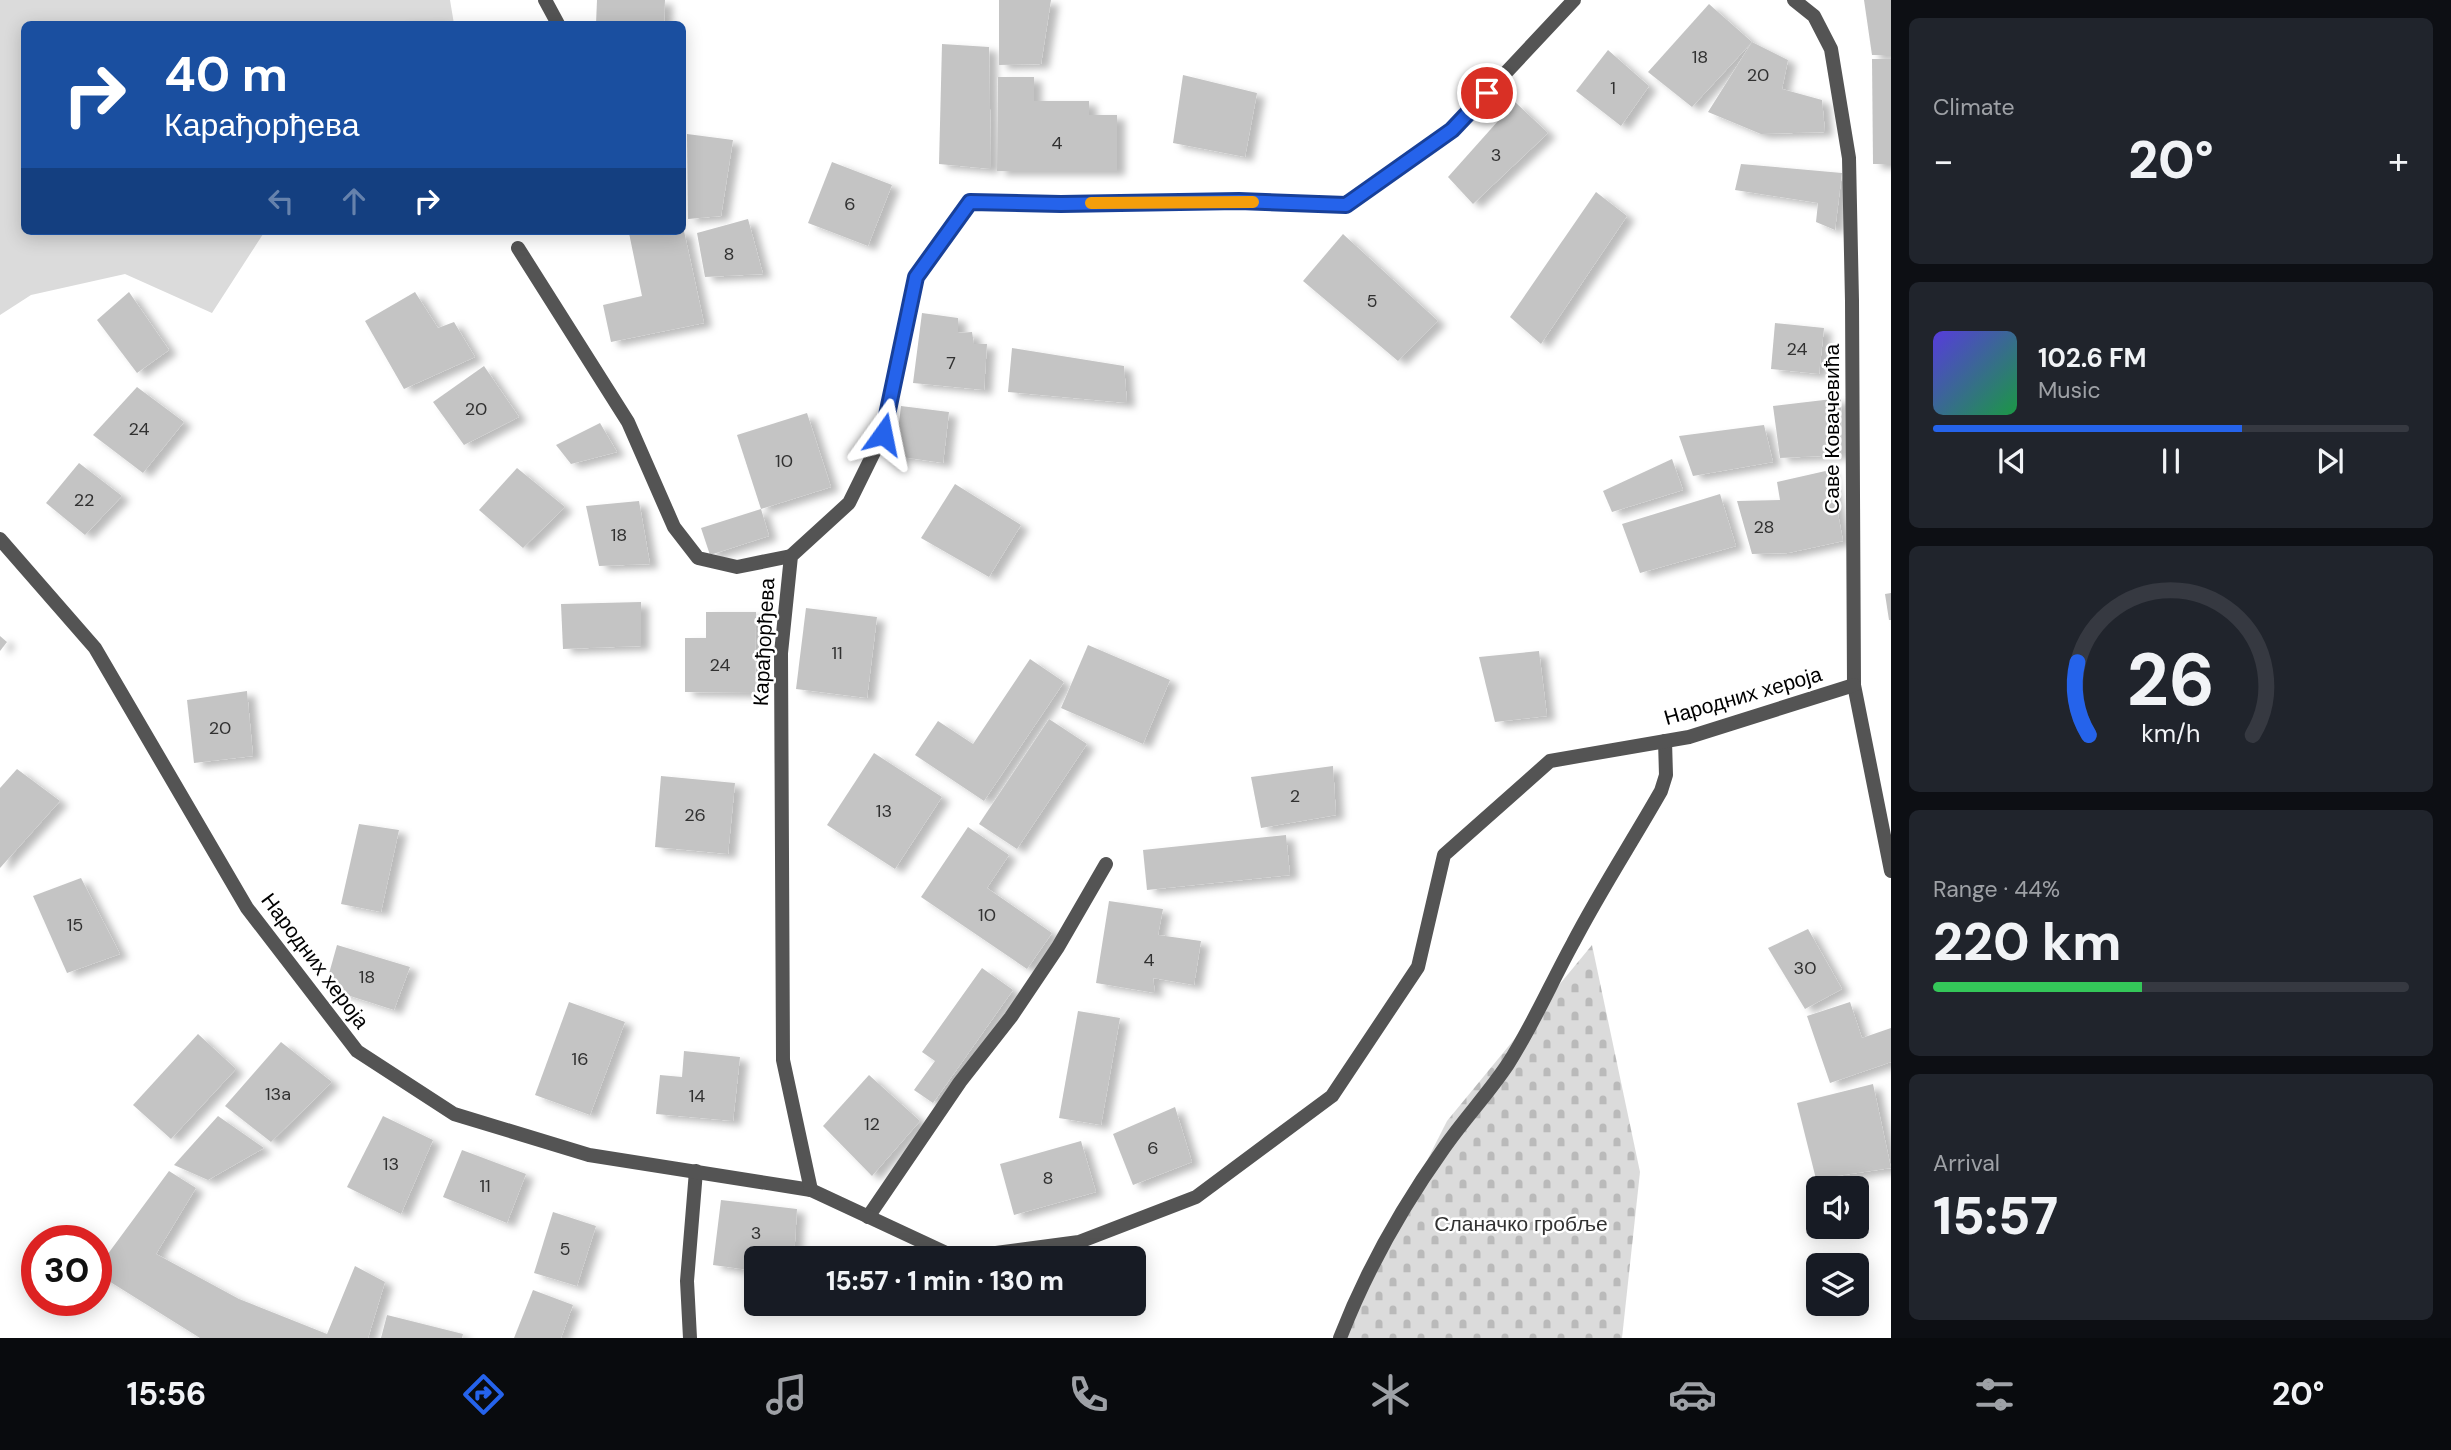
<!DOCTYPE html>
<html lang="en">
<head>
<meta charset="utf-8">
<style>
  :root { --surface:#171b24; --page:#20242c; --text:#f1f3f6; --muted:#9ea1a6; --line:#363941; --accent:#2563eb }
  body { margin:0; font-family:"DM Sans",sans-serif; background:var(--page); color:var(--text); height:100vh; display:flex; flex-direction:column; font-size:26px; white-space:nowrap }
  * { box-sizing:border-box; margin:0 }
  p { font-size:23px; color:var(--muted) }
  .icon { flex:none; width:38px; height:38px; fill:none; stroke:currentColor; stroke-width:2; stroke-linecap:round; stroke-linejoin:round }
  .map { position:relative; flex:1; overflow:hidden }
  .panel { display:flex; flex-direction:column; gap:18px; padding:18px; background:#0d0f14; width:560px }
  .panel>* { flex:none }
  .top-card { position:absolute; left:21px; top:21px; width:665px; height:214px; border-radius:10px; box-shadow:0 4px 18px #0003; background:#1a4fa0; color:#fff; overflow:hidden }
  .controls { position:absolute; left:1806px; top:1176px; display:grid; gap:14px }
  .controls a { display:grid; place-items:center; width:63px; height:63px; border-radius:10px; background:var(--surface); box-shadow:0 4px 18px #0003; font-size:35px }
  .speed { position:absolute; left:21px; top:1225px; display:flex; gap:14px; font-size:35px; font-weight:700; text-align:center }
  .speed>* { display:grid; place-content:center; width:91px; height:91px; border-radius:50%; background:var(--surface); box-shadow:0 4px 18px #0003; line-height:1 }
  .speed .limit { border:10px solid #d22; background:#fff; color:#111 }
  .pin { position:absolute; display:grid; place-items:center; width:60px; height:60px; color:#fff; margin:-30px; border:4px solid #fff; border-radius:50%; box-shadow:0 2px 7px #0007 }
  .me { position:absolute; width:77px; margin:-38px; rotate:12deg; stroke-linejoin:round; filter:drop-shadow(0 0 5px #0008) }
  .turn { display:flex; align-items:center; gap:24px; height:147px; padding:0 28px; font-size:32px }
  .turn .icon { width:91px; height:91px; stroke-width:2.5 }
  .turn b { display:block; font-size:49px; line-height:60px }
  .lanes { display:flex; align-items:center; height:66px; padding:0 28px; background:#0003; justify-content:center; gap:35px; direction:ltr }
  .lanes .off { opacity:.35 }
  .big { font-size:52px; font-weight:800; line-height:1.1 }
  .panel .card { flex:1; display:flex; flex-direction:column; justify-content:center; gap:10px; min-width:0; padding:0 24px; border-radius:10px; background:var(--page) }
  .panel .dial { align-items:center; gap:0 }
  .dial svg { height:182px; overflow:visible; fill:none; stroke:var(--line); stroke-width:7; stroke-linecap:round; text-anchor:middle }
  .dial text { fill:var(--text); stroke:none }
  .song { display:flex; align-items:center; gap:21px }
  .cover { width:84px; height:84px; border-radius:10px; background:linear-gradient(135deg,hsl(250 70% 55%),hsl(140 70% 35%)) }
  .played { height:7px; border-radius:4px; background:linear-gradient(90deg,var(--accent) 65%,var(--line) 65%) }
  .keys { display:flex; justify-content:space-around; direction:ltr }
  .heat { display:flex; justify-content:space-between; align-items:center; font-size:38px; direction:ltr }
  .charge { height:10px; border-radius:5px; background:linear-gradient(90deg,#34c759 44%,var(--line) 0) }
  .trip { position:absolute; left:744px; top:1246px; width:402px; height:70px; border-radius:10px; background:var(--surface); box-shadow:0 4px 18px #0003; font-weight:800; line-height:70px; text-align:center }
  .tabs { display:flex; height:112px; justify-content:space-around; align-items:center; background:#090b0e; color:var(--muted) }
  .tabs .icon { width:49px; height:49px }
  .tabs .on { color:var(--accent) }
  .tabs b { font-size:32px; color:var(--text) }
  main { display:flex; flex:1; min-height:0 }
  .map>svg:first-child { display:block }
  .grass { fill:#dbdbdb }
  .cemetery { fill:url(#cemetery-stones) }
  .building { fill:#c4c4c4; filter:url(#shadow) }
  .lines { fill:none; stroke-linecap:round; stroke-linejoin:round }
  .service { stroke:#545454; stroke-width:14 }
  .minor { stroke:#545454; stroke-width:14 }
  .route-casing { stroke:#184099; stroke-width:18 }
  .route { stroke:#2563eb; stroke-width:12 }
  .slow { stroke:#f59e0b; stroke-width:12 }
  .labels { text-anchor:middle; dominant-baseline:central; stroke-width:5; stroke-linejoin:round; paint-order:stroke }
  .number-label { font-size:18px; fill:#313131 }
  .street-label { font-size:21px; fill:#000; stroke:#fff }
  .park-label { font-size:21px; fill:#323232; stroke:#fff }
</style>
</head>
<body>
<main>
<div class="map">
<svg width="1891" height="1338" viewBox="0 0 1891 1338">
  <defs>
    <pattern id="cemetery-stones" width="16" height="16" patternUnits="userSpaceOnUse" patternTransform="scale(1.75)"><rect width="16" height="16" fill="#dbdbdb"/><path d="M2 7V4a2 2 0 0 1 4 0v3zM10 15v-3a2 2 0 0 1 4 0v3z" fill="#bababa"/></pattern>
    <filter id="shadow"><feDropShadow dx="8" dy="4.5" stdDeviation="3.5" flood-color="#0004"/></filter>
  </defs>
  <rect width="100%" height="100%" fill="#fff"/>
  <path class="grass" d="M 0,0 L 450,0 L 454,24 L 24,24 L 24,231 L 265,231 L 212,313 L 125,274 L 31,295 L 0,315 Z"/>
  <path class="cemetery" d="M 1592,945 L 1640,1172 L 1622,1338 L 1347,1338 L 1350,1313 L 1447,1121 Z"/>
  <g class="building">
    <path d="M 597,0 L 665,0 L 664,24 L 596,24 Z"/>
    <path d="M 999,0 L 1051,0 L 1041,64 L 999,65 Z"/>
    <path d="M 1864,0 L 1891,0 L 1891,55 L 1872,55 Z"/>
    <path d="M 1709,4 L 1752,42 L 1692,107 L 1648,72 Z"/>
    <path d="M 437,21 L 437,24 L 401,24 L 401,22 Z"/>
    <path d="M 1752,42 L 1788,60 L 1782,89 L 1822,100 L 1825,132 L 1761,134 L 1708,112 Z"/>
    <path d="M 942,44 L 989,47 L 991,169 L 939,164 Z"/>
    <path d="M 1608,50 L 1649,86 L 1621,126 L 1576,91 Z"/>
    <path d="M 1872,59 L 1891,59 L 1891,164 L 1873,164 Z"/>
    <path d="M 1183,75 L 1257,93 L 1245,157 L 1173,143 Z"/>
    <path d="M 998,77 L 1034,77 L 1034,101 L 1089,101 L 1089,115 L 1117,115 L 1117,171 L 997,171 Z"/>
    <path d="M 1515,102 L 1548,133 L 1473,204 L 1448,177 Z"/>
    <path d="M 687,134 L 733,140 L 721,216 L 688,219 Z"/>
    <path d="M 832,162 L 892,185 L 868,246 L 808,223 Z"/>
    <path d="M 1741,164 L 1842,173 L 1835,230 L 1816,222 L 1818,203 L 1735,190 Z"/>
    <path d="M 1596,192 L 1627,216 L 1541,344 L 1510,317 Z"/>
    <path d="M 748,219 L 763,274 L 705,277 L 697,233 Z"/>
    <path d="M 638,231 L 684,231 L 704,323 L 611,342 L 603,305 L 642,296 L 629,233 Z"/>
    <path d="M 1343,234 L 1438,321 L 1398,361 L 1303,281 Z"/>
    <path d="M 129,292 L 169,350 L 137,373 L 97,320 Z"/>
    <path d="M 415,292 L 438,328 L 454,322 L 475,357 L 404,389 L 365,321 Z"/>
    <path d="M 922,313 L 958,318 L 958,333 L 972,332 L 974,344 L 987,344 L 984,390 L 913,383 Z"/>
    <path d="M 1775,323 L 1824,328 L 1819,374 L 1771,369 Z"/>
    <path d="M 1012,348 L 1124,366 L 1127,403 L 1008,392 Z"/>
    <path d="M 484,366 L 519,417 L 464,445 L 433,402 Z"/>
    <path d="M 137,387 L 184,422 L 143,473 L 93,435 Z"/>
    <path d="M 1841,398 L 1842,455 L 1780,458 L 1773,406 Z"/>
    <path d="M 901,406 L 949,412 L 943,463 L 895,456 Z"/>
    <path d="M 807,413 L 831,487 L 761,509 L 737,435 Z"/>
    <path d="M 600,423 L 617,452 L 571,464 L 556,445 Z"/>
    <path d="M 1764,425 L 1773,462 L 1693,476 L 1679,436 Z"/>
    <path d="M 1672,459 L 1683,490 L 1612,512 L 1603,491 Z"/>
    <path d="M 79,463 L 122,496 L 85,535 L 46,503 Z"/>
    <path d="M 517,468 L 565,507 L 523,548 L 479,510 Z"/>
    <path d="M 1830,470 L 1843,541 L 1788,553 L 1752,554 L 1737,501 L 1780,500 L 1777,482 Z"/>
    <path d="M 955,484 L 1021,525 L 989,577 L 921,538 Z"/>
    <path d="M 1720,494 L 1736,546 L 1640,573 L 1622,524 Z"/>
    <path d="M 639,501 L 650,564 L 599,566 L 586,506 Z"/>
    <path d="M 761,509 L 769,536 L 710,555 L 701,528 Z"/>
    <path d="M 1891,593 L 1891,620 L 1889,620 L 1885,594 Z"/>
    <path d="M 641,602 L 641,646 L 563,649 L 561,604 Z"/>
    <path d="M 806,608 L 877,617 L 867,698 L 796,689 Z"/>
    <path d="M 706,612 L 756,612 L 755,693 L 685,692 L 685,638 L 706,638 Z"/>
    <path d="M 0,636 L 7,642 L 0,651 Z"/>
    <path d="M 1088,645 L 1170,680 L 1143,744 L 1061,708 Z"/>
    <path d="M 1539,651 L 1547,716 L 1495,722 L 1479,657 Z"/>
    <path d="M 1030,659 L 1064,682 L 984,801 L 915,755 L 938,721 L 973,744 Z"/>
    <path d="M 247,691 L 253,756 L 194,763 L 187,700 Z"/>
    <path d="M 1049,719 L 1087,744 L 1017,849 L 979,824 Z"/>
    <path d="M 874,753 L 942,797 L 895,869 L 827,825 Z"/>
    <path d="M 1333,766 L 1336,815 L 1261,828 L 1251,777 Z"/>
    <path d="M 17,769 L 60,801 L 0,868 L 0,788 Z"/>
    <path d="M 661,776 L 735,783 L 728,854 L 655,847 Z"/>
    <path d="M 359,824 L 399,830 L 381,912 L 341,904 Z"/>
    <path d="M 968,827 L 1009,855 L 987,888 L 1052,933 L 1027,969 L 921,897 Z"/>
    <path d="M 1286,835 L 1290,875 L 1147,890 L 1143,850 Z"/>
    <path d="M 81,878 L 120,954 L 67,973 L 33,896 Z"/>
    <path d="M 1109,901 L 1163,909 L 1158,935 L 1201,941 L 1194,985 L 1153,978 L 1155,993 L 1096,983 Z"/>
    <path d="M 1808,929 L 1842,989 L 1805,1009 L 1768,948 Z"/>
    <path d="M 337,945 L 410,967 L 394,1010 L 325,988 Z"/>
    <path d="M 982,968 L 1013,990 L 933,1103 L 914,1090 L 935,1061 L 922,1052 Z"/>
    <path d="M 569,1002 L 625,1022 L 590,1115 L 535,1095 Z"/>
    <path d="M 1850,1002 L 1862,1038 L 1891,1028 L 1891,1062 L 1830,1083 L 1807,1016 Z"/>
    <path d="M 1078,1011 L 1120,1018 L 1101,1125 L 1059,1118 Z"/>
    <path d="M 198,1034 L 236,1069 L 171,1139 L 133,1105 Z"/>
    <path d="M 281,1042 L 332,1082 L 271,1142 L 225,1106 Z"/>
    <path d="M 684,1051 L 740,1057 L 733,1121 L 656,1114 L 660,1075 L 682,1077 Z"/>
    <path d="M 869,1075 L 920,1121 L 872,1176 L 823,1126 Z"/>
    <path d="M 1873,1084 L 1891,1168 L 1816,1179 L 1797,1103 Z"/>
    <path d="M 1175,1107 L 1192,1162 L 1133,1185 L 1113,1134 Z"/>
    <path d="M 218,1116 L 264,1148 L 208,1180 L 174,1165 Z"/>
    <path d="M 383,1116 L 433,1140 L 401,1214 L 347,1187 Z"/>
    <path d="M 1081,1141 L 1096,1192 L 1014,1215 L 1000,1164 Z"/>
    <path d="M 462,1150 L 526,1174 L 507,1223 L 443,1197 Z"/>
    <path d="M 169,1171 L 196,1188 L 156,1254 L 239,1299 L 327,1334 L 355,1266 L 385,1282 L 368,1338 L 200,1338 L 96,1273 L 96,1270 Z"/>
    <path d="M 721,1200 L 797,1209 L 794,1258 L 756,1258 L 756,1271 L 713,1265 Z"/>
    <path d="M 553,1212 L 596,1226 L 577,1286 L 534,1273 Z"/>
    <path d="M 533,1290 L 573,1305 L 561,1338 L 514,1338 Z"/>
    <path d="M 387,1315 L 463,1334 L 462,1338 L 381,1338 Z"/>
  </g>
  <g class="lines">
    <g class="service">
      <path d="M 518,248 L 628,422 L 674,527 L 698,558 L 737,567 L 791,556"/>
      <path d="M 868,1217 L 960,1082 L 1011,1017 L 1058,947 L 1106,864"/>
      <path d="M 690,1338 L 687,1281 L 696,1171"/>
      <path d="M 1340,1338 C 1366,1271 1402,1207 1444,1148 C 1464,1119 1488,1094 1508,1064 C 1533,1025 1551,983 1573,943 C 1600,891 1632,842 1661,791 L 1666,775 L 1665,741"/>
    </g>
    <g class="minor">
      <path d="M 545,0 L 558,24"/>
      <path d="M 1794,0 L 1814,16 L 1831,49 L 1849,158 L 1852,301 L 1854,685 L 1891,871"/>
      <path d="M 0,539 L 95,648 L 247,908 L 357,1051 L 454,1114 L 589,1155 L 811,1190 L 957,1258"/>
      <path d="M 811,1190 L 783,1060 L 781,653 L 791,556 L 849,503 L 883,434 L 916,277 L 970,202 L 1061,204 L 1239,201 L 1346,205 L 1452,130 L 1574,0"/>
      <path d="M 958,1258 L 1079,1242 L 1196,1197 L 1332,1096 L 1418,967 L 1444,855 L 1550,761 L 1689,737 L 1854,685"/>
    </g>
  </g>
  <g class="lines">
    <g class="route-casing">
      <path id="route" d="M 883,434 L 916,277 L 970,202 L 1061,204 L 1239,201 L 1346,205 L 1452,130 L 1487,93"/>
    </g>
    <use href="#route" class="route"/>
    <path class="slow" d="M 1091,203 L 1253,202"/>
  </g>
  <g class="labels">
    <g class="number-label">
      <text x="1700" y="57">18</text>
      <text x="1758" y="75">20</text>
      <text x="1613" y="88">1</text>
      <text x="1057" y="143">4</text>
      <text x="1496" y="155">3</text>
      <text x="850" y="204">6</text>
      <text x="729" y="254">8</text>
      <text x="1372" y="301">5</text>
      <text x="1797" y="349">24</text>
      <text x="951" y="363">7</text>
      <text x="476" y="409">20</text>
      <text x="139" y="429">24</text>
      <text x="784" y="461">10</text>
      <text x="84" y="500">22</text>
      <text x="1764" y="527">28</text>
      <text x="619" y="535">18</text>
      <text x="837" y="653">11</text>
      <text x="720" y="665">24</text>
      <text x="220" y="728">20</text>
      <text x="1295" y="796">2</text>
      <text x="884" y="811">13</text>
      <text x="695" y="815">26</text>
      <text x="987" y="915">10</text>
      <text x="75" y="925">15</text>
      <text x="1149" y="960">4</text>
      <text x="1805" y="968">30</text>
      <text x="367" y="977">18</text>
      <text x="580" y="1059">16</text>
      <text x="278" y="1094">13a</text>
      <text x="697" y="1096">14</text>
      <text x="872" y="1124">12</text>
      <text x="1153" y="1148">6</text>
      <text x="391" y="1164">13</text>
      <text x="1048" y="1178">8</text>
      <text x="485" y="1186">11</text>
      <text x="756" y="1233">3</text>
      <text x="565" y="1249">5</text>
    </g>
    <g class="street-label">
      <text transform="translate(1832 429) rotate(-90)">Саве Ковачевића</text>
      <text transform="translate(764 642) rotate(-87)">Карађорђева</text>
      <text transform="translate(1743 696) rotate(-16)">Народних хероја</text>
      <text transform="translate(315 961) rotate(53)">Народних хероја</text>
    </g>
    <g class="park-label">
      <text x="1521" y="1224">Сланачко гробље</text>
    </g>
  </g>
</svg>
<div class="controls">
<a><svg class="icon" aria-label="sound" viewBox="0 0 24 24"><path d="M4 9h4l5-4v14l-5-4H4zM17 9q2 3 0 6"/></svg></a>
<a><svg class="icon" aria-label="layers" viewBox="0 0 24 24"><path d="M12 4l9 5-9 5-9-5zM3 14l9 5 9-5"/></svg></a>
</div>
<div class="speed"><div class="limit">30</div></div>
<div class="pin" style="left:1487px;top:93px;background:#d93025"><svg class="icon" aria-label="arrive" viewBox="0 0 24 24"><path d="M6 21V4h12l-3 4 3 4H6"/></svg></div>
<svg class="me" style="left:883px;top:434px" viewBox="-20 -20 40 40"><path d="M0-17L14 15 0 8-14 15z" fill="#2563eb" stroke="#fff" stroke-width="4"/></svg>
<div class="trip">15:57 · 1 min · 130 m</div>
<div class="top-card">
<div class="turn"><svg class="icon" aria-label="right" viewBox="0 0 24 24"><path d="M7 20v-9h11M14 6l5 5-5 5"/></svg><div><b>40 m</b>Карађорђева</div></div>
<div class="lanes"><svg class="icon off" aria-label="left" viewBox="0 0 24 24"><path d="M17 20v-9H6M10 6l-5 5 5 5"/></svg><svg class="icon off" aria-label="ahead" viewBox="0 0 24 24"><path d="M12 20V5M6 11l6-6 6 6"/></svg><svg class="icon" aria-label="right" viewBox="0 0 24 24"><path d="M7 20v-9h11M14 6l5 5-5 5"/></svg></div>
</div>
</div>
<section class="panel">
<div class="card"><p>Climate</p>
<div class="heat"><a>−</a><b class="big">20°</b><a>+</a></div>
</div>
<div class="card">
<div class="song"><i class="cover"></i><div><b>102.6 FM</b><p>Music</p></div></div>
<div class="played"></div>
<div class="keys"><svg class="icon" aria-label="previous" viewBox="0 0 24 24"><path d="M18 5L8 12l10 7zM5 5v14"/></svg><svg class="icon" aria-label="pause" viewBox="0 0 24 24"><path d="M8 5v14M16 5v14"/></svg><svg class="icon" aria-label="next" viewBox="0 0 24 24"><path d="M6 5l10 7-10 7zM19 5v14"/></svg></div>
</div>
<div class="card dial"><svg viewBox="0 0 100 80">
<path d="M14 69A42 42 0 1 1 86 69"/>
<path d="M14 69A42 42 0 0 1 9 37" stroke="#2563eb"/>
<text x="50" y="56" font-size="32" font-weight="700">26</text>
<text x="50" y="72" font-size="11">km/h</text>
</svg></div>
<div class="card"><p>Range · 44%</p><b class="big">220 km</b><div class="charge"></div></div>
<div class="card"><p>Arrival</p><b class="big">15:57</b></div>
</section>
</main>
<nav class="tabs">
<b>15:56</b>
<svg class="icon on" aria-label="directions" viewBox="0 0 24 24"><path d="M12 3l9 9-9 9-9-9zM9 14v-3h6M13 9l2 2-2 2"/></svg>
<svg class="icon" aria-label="music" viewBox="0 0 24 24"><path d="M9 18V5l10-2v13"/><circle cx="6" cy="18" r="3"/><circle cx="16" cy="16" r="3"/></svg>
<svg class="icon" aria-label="phone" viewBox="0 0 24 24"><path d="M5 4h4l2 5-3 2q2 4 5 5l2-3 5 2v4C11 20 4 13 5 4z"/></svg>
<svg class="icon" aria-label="climate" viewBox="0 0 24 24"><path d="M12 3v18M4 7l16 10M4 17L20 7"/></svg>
<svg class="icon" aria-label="car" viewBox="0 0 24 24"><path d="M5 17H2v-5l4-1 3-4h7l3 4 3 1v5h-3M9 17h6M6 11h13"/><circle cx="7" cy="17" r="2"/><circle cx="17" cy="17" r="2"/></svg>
<svg class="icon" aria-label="filters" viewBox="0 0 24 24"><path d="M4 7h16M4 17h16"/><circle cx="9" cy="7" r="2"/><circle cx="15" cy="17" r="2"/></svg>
<b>20°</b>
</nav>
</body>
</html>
